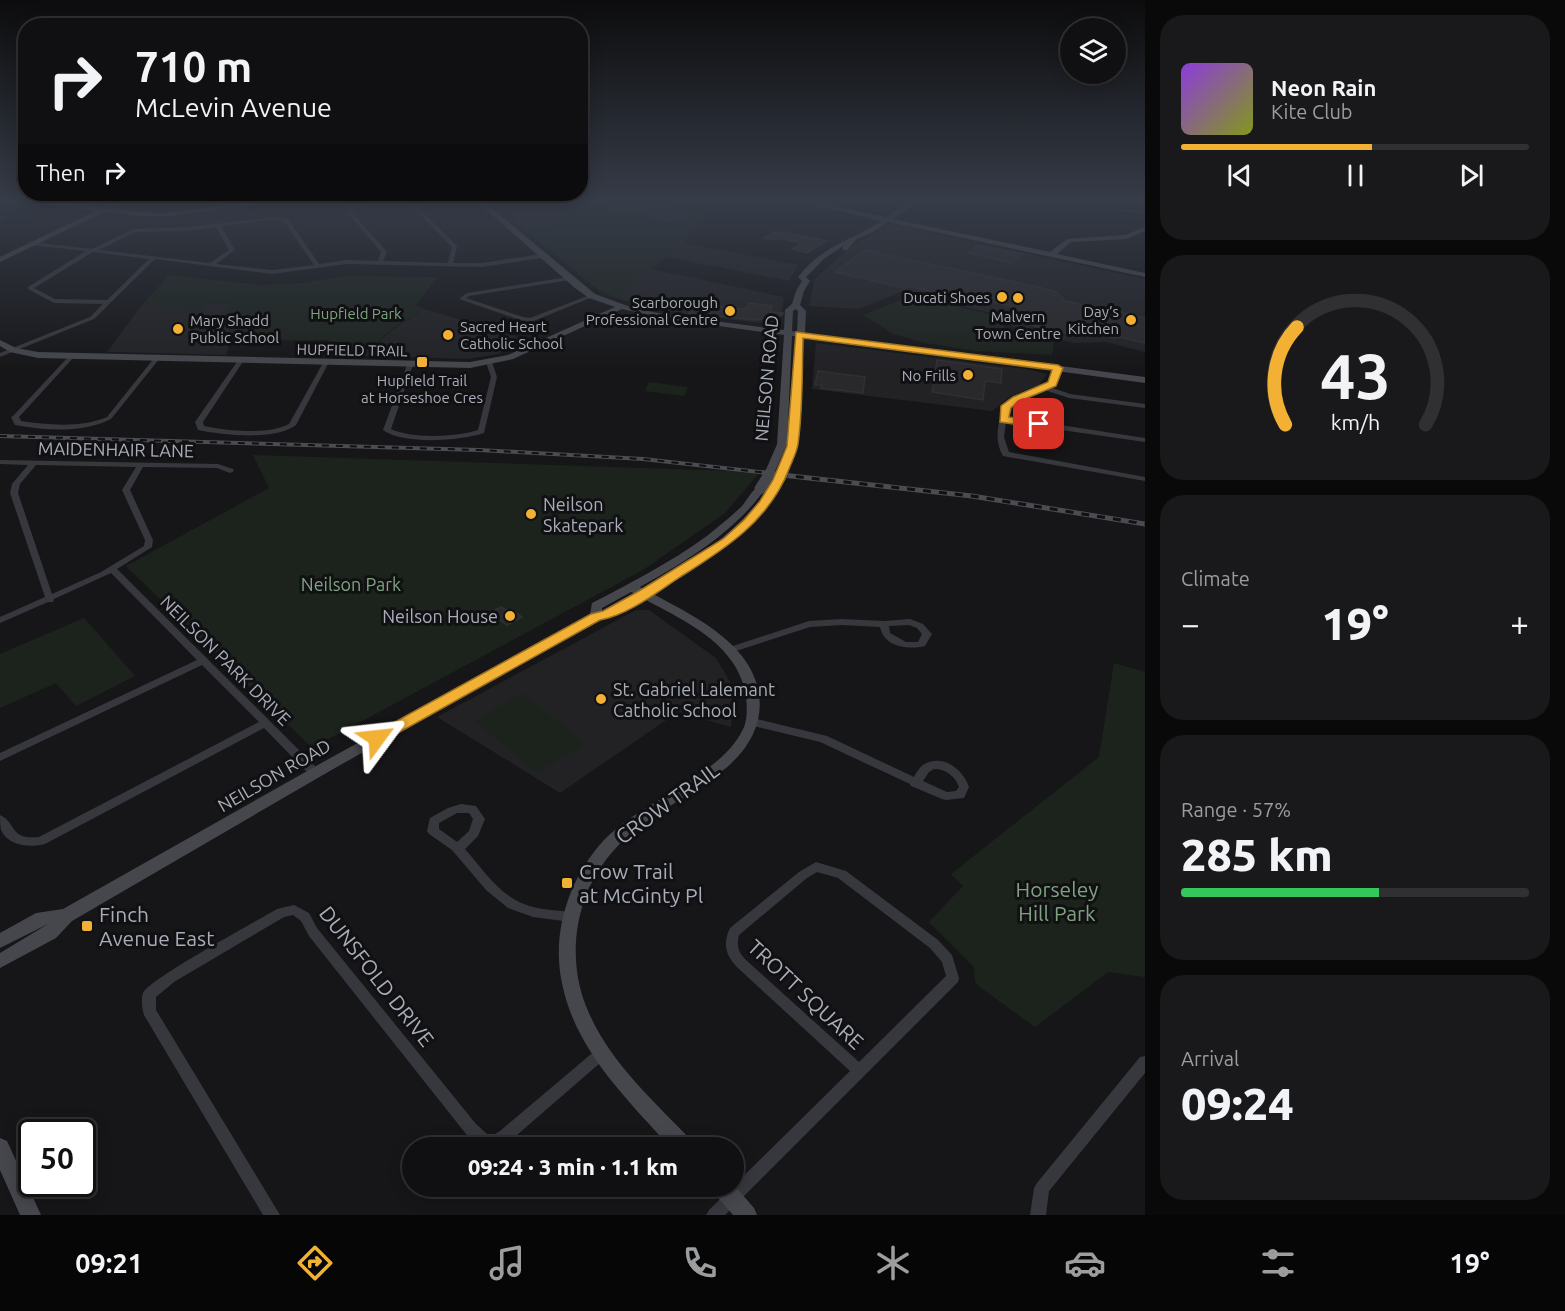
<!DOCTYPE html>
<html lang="en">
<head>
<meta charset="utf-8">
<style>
  :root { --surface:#101012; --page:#19191b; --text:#f1f3f6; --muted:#9c9d9f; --line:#303032; --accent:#f2b134 }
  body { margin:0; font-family:Ubuntu,sans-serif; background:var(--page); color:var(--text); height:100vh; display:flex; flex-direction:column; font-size:22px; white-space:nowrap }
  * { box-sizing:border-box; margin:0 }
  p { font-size:20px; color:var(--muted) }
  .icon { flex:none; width:33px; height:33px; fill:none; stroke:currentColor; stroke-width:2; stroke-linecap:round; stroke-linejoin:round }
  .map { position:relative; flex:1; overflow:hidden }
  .panel { display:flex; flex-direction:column; gap:15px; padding:15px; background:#09090a; width:420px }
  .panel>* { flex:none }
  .banner { position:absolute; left:18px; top:18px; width:570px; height:183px; border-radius:24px; box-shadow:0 3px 15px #0003,0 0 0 2px var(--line); background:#101012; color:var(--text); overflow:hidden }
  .controls { position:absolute; left:1060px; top:18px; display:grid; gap:12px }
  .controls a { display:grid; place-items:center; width:66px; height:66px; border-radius:50%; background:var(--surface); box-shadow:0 3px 15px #0003,0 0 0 2px var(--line); font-size:30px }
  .speed { position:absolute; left:18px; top:1119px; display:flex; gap:12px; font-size:30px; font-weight:700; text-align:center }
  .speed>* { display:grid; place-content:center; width:78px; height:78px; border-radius:50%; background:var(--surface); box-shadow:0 3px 15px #0003,0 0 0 2px var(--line); line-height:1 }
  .speed .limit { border:3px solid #111; border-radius:9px; background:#fff; color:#111 }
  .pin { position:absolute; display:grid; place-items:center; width:51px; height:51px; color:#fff; margin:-26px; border-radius:12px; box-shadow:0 3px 9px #0006 }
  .me { position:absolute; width:66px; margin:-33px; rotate:60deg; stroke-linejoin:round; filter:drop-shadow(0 0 4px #0008) }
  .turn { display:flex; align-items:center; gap:21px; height:126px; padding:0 18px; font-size:27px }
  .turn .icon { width:78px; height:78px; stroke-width:2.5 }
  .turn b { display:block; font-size:42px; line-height:51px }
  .then { display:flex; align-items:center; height:57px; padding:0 18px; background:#0003; gap:12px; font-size:22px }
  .big { font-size:45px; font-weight:800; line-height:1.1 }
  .panel .card { flex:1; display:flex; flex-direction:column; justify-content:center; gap:9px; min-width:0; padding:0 21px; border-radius:24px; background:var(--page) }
  .panel .dial { align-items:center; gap:0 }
  .dial svg { height:156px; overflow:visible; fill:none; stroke:var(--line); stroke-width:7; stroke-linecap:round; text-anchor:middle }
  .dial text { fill:var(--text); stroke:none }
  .song { display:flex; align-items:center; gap:18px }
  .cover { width:72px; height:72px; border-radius:9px; background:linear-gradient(135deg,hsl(270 70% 55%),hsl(70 70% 35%)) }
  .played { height:6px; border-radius:3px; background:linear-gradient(90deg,var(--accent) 55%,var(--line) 55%) }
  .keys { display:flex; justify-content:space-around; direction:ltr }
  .heat { display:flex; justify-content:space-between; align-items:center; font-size:33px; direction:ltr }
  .charge { height:9px; border-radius:4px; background:linear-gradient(90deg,#34c759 57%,var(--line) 0) }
  .trip { position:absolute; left:402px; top:1137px; width:342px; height:60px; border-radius:30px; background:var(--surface); box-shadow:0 3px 15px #0003,0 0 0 2px var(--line); font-weight:800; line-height:60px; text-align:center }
  .dock { display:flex; height:96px; justify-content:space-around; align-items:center; background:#060607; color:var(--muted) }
  .dock .icon { width:42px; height:42px }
  .dock .current { color:var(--accent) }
  .dock b { font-size:27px; color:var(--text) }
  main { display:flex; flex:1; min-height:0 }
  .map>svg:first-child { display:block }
  .built { fill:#222225 }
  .green { fill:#1c231d }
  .building { fill:#29292c; stroke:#303034; stroke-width:1.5 }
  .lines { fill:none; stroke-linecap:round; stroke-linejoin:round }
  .street { fill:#37383d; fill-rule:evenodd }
  .secondary { fill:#45474d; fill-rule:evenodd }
  .rail-far1-casing { stroke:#4a4c52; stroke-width:4 }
  .rail-casing { stroke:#4a4c52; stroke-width:5 }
  .rail-far1 { stroke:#111113; stroke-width:2; stroke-dasharray:7; stroke-linecap:butt }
  .rail { stroke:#111113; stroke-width:3; stroke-dasharray:8; stroke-linecap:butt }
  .secondary-bridge-far1 { stroke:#45474d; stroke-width:9 }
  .secondary-bridge { stroke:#45474d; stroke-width:11 }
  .route { fill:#f2b134; stroke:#9d7322; stroke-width:1.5 }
  .poi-dot { fill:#f2b134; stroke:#111113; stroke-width:2 }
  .labels { text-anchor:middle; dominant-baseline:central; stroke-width:6; stroke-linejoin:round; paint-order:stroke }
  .far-poi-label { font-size:15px; fill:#a8adb8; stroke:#111113; text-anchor:end }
  .far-park-label { font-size:15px; fill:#7fa381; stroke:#111113 }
  .far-street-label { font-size:15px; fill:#a8adb8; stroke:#111113 }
  .street-label { font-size:18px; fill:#a8adb8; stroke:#111113 }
  .poi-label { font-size:18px; fill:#a8adb8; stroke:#111113; text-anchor:start }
  .park-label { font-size:18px; fill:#7fa381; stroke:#111113 }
  .near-street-label { font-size:21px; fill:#a8adb8; stroke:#111113 }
  .near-poi-label { font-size:21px; fill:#a8adb8; stroke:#111113; text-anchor:start }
  .near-park-label { font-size:21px; fill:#7fa381; stroke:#111113 }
</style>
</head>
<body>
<main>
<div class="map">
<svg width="1145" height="1215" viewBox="0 0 1145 1215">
  <rect width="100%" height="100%" fill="#161618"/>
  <g class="built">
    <path d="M 490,200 L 597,200 L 562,224 L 523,229 Z"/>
    <path d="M 890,224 L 1145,279 L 1145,352 L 1106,342 L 1075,343 L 1061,340 L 1013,327 L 996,314 L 901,292 L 859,309 L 809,306 L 814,280 L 850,247 Z"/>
    <path d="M 683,243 L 799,265 L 789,281 L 666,257 Z"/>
    <path d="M 650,269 L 784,297 L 779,325 L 683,314 L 635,304 L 614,297 Z"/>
    <path d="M 206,303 L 229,304 L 234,317 L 227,355 L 107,352 L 142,305 Z"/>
    <path d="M 425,309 L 527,340 L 498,354 L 468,359 L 364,356 L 392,330 Z"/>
    <path d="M 816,343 L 1026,369 L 1047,374 L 1039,385 L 1011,396 L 992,411 L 812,389 Z"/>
    <path d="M 636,610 L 649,610 L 716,658 L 733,687 L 731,727 L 678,712 L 560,793 L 437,717 Z"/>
  </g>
  <g class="green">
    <path d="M 597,200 L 716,200 L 681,246 L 614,297 L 600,291 L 523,229 L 562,224 Z"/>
    <path d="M 169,275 L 261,285 L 302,283 L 346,276 L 438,277 L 416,305 L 425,309 L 392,329 L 364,356 L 323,354 L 329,340 L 229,341 L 234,317 L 224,316 L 229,304 L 206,303 L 197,311 L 142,305 Z"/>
    <path d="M 911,296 L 993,315 L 1007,330 L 1054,342 L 1052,355 L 976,351 L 925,343 L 893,334 L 863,315 Z"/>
    <path d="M 649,382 L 687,387 L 688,387 L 684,396 L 645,391 Z"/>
    <path d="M 253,455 L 760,472 L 725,513 L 643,570 L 312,748 L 126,566 L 269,488 Z"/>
    <path d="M 84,618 L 135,676 L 76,706 L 56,683 L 0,708 L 0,654 Z"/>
    <path d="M 1114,663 L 1145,672 L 1145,977 L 1108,972 L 1035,1027 L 981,988 L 975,982 L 974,967 L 929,922 L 963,886 L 951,874 L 1099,757 Z"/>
    <path d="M 522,693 L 585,743 L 537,773 L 475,721 Z"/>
  </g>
  <g class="building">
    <path d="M 621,200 L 680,200 L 667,206 L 691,215 L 672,221 L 662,220 L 640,212 L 633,214 L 622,213 L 603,206 Z"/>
    <path d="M 774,232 L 781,233 L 785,232 L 826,241 L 807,253 L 792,249 L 801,243 L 781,238 L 777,240 L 764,238 Z"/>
    <path d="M 977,246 L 996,249 L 1022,254 L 1012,263 L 969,253 Z"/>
    <path d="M 865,250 L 1042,288 L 1056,292 L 1063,298 L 1061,300 L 1145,318 L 1145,343 L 1119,337 L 1112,338 L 1105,334 L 1079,336 L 1076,334 L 1055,332 L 1032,325 L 1011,306 L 951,292 L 947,295 L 908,286 L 904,288 L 835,272 Z"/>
    <path d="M 749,303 L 772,306 L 770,312 L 783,313 L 782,315 L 756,320 L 689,313 L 695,304 L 742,309 L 748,308 Z"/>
    <path d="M 937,360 L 1002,369 L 1001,383 L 985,381 L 983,400 L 932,392 Z"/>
    <path d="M 818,371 L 865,377 L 863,393 L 821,388 L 822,385 L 815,385 Z"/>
    <path d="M 501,607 L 509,612 L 512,610 L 522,617 L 507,625 L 497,618 L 501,616 L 493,611 Z"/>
  </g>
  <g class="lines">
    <g class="street">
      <path d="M 386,200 L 400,200 L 355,208 L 351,211 L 387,252 L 383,261 L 448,263 L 452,247 L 406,200 L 411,200 L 457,246 L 453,263 L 482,263 L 542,254 L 545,256 L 542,258 L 482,267 L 346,264 L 272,274 L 155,259 L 94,319 L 0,357 L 0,353 L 90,317 L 103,304 L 54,303 L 28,289 L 28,287 L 86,251 L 31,245 L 28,243 L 29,242 L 92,249 L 134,229 L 187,227 L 275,217 L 288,219 L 319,264 L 346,260 L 378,261 L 381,252 L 346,211 L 352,206 ZM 275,219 L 284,221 L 314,265 L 272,270 L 216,264 L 235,250 L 221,226 ZM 216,227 L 229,250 L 210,263 L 99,250 L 135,232 L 187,231 ZM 93,252 L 149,259 L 107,300 L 55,299 L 34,288 Z"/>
      <path d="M 1082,200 L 1090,200 L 1110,208 L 1145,211 L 1145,213 L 1109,210 Z"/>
      <path d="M 0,215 L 7,218 L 0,222 L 1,218 Z"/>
      <path d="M 568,277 L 570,278 L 570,280 L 469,296 L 466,298 L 523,317 L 530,318 L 590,295 L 595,296 L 531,322 L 520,320 L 459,299 L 467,293 Z"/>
      <path d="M 72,354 L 74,355 L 74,357 L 19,417 L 21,421 C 48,425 81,428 107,417 L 155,357 L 160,358 L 111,419 C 83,433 46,431 15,425 L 11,417 L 13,416 L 70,355 Z"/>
      <path d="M 241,358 L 244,360 L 203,422 L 204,426 C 228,431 268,435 289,424 L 324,361 L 329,362 L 296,425 C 276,441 222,435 198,430 L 195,422 L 239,359 Z"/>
      <path d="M 489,360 L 492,362 L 497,377 L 484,433 C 461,441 403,445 383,430 L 407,365 L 410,363 L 413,365 L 391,429 C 411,439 457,437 478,430 L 491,377 L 486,362 Z"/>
      <path d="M 1058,366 L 1061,368 L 1055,384 L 1050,387 L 1070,394 L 1145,404 L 1145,408 L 1069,398 L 1044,390 L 1018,400 L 1009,407 L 1007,417 L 1145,438 L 1145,442 L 1006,422 L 1004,437 L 1009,452 L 1145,477 L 1145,481 L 1003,456 C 993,439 999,423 1003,406 L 1014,398 L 1049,383 L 1055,368 Z"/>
      <path d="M 0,460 L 218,464 L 233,469 L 234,471 L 230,473 L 217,468 L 143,467 L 130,490 L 153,540 L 152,547 L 117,569 L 319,770 L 320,773 L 319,776 L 315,777 L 311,776 L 264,728 L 45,844 C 30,848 8,846 1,830 C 0,825 0,819 0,815 C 17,823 9,840 39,837 L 259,722 L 202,665 L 0,761 L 0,753 L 197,660 L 111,573 L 54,599 L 53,602 L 48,602 L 0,623 L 0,617 L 45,597 L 10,493 L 12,484 L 28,465 L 0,464 ZM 36,465 L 136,467 L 122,490 L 145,540 L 144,546 L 101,572 L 52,594 L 18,493 L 20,484 Z"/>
      <path d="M 842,619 L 884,621 L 910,619 L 923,624 L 932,634 L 925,646 C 908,650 884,647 880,627 L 842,625 L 810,627 L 733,652 L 730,653 L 725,650 L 727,648 L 809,621 ZM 909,625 L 917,628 L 922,634 L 918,642 L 906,642 L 890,633 L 889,626 Z"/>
      <path d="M 753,718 L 827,736 L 914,777 C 916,773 919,768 923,765 C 942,753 963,769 969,787 L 964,798 L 946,800 L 942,799 L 911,786 L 910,784 L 820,742 L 749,725 L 748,722 L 749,719 ZM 934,769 C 946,769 955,776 959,787 L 956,791 L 947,792 L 923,781 L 929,772 Z"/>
      <path d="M 461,804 L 476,806 L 485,819 L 478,836 L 465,849 C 482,868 498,894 524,904 C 538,910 555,910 571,912 L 575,913 L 577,917 L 575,921 L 571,922 L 533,917 L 508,908 L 486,890 L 452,850 L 429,834 L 427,831 L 430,818 L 448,808 ZM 457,813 L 469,813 L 473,819 L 469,831 L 457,842 L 439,829 L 439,823 Z"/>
      <path d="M 816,862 L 846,871 L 938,940 L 952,955 L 959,978 L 958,982 L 725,1215 L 706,1215 L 709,1210 L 850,1071 L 739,969 C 726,956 722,945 730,928 L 799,872 ZM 817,872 L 838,878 L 930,948 L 942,962 L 946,976 L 859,1062 L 747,961 C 739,953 736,947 739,935 L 807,878 Z"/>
      <path d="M 294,905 L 309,913 L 317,928 L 476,1124 L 487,1134 L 495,1134 L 500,1131 L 597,1049 L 602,1047 L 607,1049 L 609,1053 L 607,1057 L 510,1141 C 492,1152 480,1149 466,1134 L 309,936 L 301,921 L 293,915 L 284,917 L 174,982 L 156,997 L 156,1010 L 280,1215 L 263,1215 L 144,1015 C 142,1010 141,999 143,993 C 149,979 257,921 277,909 Z"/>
      <path d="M 1145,1056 L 1145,1073 L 1049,1191 L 1046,1215 L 1030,1215 L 1034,1188 L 1037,1183 L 1140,1057 Z"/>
    </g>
    <g class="secondary">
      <path d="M 16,200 L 40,200 L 103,207 L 117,200 L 126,200 L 111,208 C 131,211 152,214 172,212 C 212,208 250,200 290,200 L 170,216 L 143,216 L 104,212 L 0,262 L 0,257 L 96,211 Z"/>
      <path d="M 475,200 L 482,200 L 595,294 L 633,308 L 668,315 L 784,330 L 785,310 L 792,304 L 796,291 L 802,281 L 798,277 C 824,244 850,242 881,221 L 792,200 L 806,200 L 886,217 L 911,200 L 919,200 L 893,219 L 1050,252 L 1067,239 L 1125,235 L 1145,227 L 1145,231 L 1126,239 L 1071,242 L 1057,254 L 1145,273 L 1145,277 L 888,222 L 871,233 L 857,239 L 847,250 L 843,250 L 843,246 L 825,258 L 806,277 L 810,281 L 804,291 L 800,305 L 806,311 L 805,333 L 1145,377 L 1145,383 L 804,337 L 798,446 L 793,449 L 788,446 L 796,336 L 792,336 L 787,444 L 782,447 L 777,444 L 784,335 L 668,319 L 622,309 L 513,359 L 470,368 L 38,358 L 10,352 L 0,346 L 0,340 L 16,348 L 38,352 L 470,362 L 508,355 L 615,307 L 589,298 L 575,288 ZM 796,309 L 798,311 L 797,332 L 792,331 L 793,311 Z"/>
      <path d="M 760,486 L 765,489 C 734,533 686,561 640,587 L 644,590 L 648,588 C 695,561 736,533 768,490 L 776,490 L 777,492 C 745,537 701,567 653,594 C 677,607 702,619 723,637 C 770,675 773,729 726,768 C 691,797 646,815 615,849 C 577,890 565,953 586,1006 C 607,1060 653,1100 692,1141 L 695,1148 L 671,1148 C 627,1099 575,1050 562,983 C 551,933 569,878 604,840 C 639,803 721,775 742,731 C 748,721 747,707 746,696 C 738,644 685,621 644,599 L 611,618 L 599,620 L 335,768 L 72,921 L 56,938 L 0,968 L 0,953 L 48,924 L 0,948 L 0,933 L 36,913 L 63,909 L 325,761 L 590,615 L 592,603 C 631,583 671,562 707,536 C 719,526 731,517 742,506 C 748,499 752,489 760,486 ZM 631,592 L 636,594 L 602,612 L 602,608 Z"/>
      <path d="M 0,1138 L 7,1141 L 41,1215 L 20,1215 L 0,1170 Z"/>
      <path d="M 734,1185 L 754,1208 L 757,1215 L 733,1215 L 714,1193 L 711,1186 L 734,1186 Z"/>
    </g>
    <g class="rail-far1-casing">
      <path id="rail-far1" d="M 0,436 L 479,450 L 643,459 L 778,474"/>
    </g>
    <g class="rail-casing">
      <path id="rail" d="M 764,473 L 972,496 L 1145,524"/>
    </g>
    <use href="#rail-far1" class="rail-far1"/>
    <use href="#rail" class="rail"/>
    <g class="secondary-bridge-far1">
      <path d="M 769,474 L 782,444"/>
      <path d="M 782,474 L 793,446"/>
    </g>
    <g class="secondary-bridge">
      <path d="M 760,489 L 770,473"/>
      <path d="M 772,492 L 783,473"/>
    </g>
  </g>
  <linearGradient id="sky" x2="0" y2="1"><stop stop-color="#0c0c0d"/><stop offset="0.54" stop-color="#363c48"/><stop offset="1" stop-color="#363c48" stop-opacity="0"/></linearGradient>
  <rect width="1145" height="371" fill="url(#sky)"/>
  <path class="route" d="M 796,332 L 1058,365 L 1063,368 L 1056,386 L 1020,401 L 1011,408 L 1009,417 L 1043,422 L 1044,424 L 1039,428 L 1000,422 L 1001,406 L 1013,397 L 1048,382 L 1052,370 L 803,338 C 802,373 803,409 798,444 C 797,452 792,461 789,469 C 769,521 725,549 680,577 C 656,593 628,615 600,620 L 382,742 L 371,742 L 369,738 L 371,735 L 591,614 L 603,611 L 639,591 L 723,539 L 744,520 L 760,501 L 773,480 L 787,446 Z"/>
  <g class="poi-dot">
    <circle cx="1002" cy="297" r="6"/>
    <circle cx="1018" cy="298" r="6"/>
    <circle cx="730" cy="311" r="6"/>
    <circle cx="1131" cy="320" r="6"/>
    <circle cx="178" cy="329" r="6"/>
    <circle cx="448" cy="335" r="6"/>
    <rect x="416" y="356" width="12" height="12" rx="3"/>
    <circle cx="968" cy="375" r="6"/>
    <circle cx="531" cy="514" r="6"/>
    <circle cx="510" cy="616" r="6"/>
    <circle cx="601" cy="699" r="6"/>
    <rect x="561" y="877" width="12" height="12" rx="3"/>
    <rect x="81" y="920" width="12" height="12" rx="3"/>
  </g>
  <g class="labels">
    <g class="far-poi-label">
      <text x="990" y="297">Ducati Shoes</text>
      <text x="718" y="302">Scarborough<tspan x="718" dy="17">Professional Centre</tspan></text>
      <text x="1119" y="311">Day’s<tspan x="1119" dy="17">Kitchen</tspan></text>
      <text x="1018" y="316" text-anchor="middle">Malvern<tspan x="1018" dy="17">Town Centre</tspan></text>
      <text x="190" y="320" text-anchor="start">Mary Shadd<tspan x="190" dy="17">Public School</tspan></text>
      <text x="460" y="326" text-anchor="start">Sacred Heart<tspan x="460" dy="17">Catholic School</tspan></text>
      <text x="956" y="375">No Frills</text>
      <text x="422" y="380" text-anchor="middle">Hupfield Trail<tspan x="422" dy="17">at Horseshoe Cres</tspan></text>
    </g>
    <g class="far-park-label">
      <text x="356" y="313">Hupfield Park</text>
    </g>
    <g class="far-street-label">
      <text transform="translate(352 350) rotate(1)">HUPFIELD TRAIL</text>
    </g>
    <g class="street-label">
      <text transform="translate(766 378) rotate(-85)">NEILSON ROAD</text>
      <text transform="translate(116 449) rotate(1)">MAIDENHAIR LANE</text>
      <text transform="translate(226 660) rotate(45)">NEILSON PARK DRIVE</text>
      <text transform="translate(274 775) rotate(-30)">NEILSON ROAD</text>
    </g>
    <g class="poi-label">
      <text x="543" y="504">Neilson<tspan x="543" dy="21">Skatepark</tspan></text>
      <text x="498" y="616" text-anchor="end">Neilson House</text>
      <text x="613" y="689">St. Gabriel Lalemant<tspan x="613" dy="21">Catholic School</tspan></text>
    </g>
    <g class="park-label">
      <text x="351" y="584">Neilson Park</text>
    </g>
    <g class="near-street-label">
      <text transform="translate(667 803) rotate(-36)">CROW TRAIL</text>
      <text transform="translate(377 976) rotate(52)">DUNSFOLD DRIVE</text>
      <text transform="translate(806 994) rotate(43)">TROTT SQUARE</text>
    </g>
    <g class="near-poi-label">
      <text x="579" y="871">Crow Trail<tspan x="579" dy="24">at McGinty Pl</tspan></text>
      <text x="99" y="914">Finch<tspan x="99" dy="24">Avenue East</tspan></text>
    </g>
    <g class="near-park-label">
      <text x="1057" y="889">Horseley<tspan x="1057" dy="24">Hill Park</tspan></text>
    </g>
  </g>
</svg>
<div class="controls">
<a><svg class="icon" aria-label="layers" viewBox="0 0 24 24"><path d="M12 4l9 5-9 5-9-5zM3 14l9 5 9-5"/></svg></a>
</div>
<div class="speed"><div class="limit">50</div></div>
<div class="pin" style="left:1039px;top:424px;background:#d93025"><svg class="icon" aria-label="arrive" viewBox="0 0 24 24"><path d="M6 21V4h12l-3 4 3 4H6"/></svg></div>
<svg class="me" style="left:377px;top:738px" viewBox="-20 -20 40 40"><path d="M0-17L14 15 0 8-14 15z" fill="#f2b134" stroke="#fff" stroke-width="4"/></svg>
<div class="trip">09:24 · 3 min · 1.1 km</div>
<div class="banner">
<div class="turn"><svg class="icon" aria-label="right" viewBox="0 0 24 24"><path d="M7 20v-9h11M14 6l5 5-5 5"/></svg><div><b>710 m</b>McLevin Avenue</div></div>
<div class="then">Then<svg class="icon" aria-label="right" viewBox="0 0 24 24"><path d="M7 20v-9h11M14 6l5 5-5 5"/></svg></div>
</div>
</div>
<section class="panel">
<div class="card">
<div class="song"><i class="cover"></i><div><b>Neon Rain</b><p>Kite Club</p></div></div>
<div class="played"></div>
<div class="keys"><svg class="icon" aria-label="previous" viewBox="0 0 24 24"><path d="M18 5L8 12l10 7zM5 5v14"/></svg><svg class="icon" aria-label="pause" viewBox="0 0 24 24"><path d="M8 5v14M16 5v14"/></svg><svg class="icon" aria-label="next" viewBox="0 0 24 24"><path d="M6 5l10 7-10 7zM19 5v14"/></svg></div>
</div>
<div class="card dial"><svg viewBox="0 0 100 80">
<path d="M14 69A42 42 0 1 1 86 69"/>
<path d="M14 69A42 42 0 0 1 20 19" stroke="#f2b134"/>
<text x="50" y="56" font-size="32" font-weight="700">43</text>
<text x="50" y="72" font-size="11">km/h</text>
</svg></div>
<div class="card"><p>Climate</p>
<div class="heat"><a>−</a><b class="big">19°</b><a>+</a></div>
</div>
<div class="card"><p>Range · 57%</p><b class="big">285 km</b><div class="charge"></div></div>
<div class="card"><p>Arrival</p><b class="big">09:24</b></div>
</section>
</main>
<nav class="dock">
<b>09:21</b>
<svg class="icon current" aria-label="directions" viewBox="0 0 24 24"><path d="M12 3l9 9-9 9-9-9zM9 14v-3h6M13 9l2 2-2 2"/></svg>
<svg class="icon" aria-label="music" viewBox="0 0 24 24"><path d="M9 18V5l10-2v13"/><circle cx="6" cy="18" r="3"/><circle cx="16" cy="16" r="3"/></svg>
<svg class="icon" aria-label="phone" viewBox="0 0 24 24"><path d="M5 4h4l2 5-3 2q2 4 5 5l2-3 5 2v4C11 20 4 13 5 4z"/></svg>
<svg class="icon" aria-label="climate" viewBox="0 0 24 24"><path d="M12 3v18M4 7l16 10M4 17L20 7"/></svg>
<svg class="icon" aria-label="car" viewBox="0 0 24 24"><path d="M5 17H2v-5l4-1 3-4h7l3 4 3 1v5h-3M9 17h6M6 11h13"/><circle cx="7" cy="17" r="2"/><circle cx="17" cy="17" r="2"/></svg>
<svg class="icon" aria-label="filters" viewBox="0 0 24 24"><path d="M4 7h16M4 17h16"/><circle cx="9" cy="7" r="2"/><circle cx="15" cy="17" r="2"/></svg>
<b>19°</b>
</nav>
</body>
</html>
